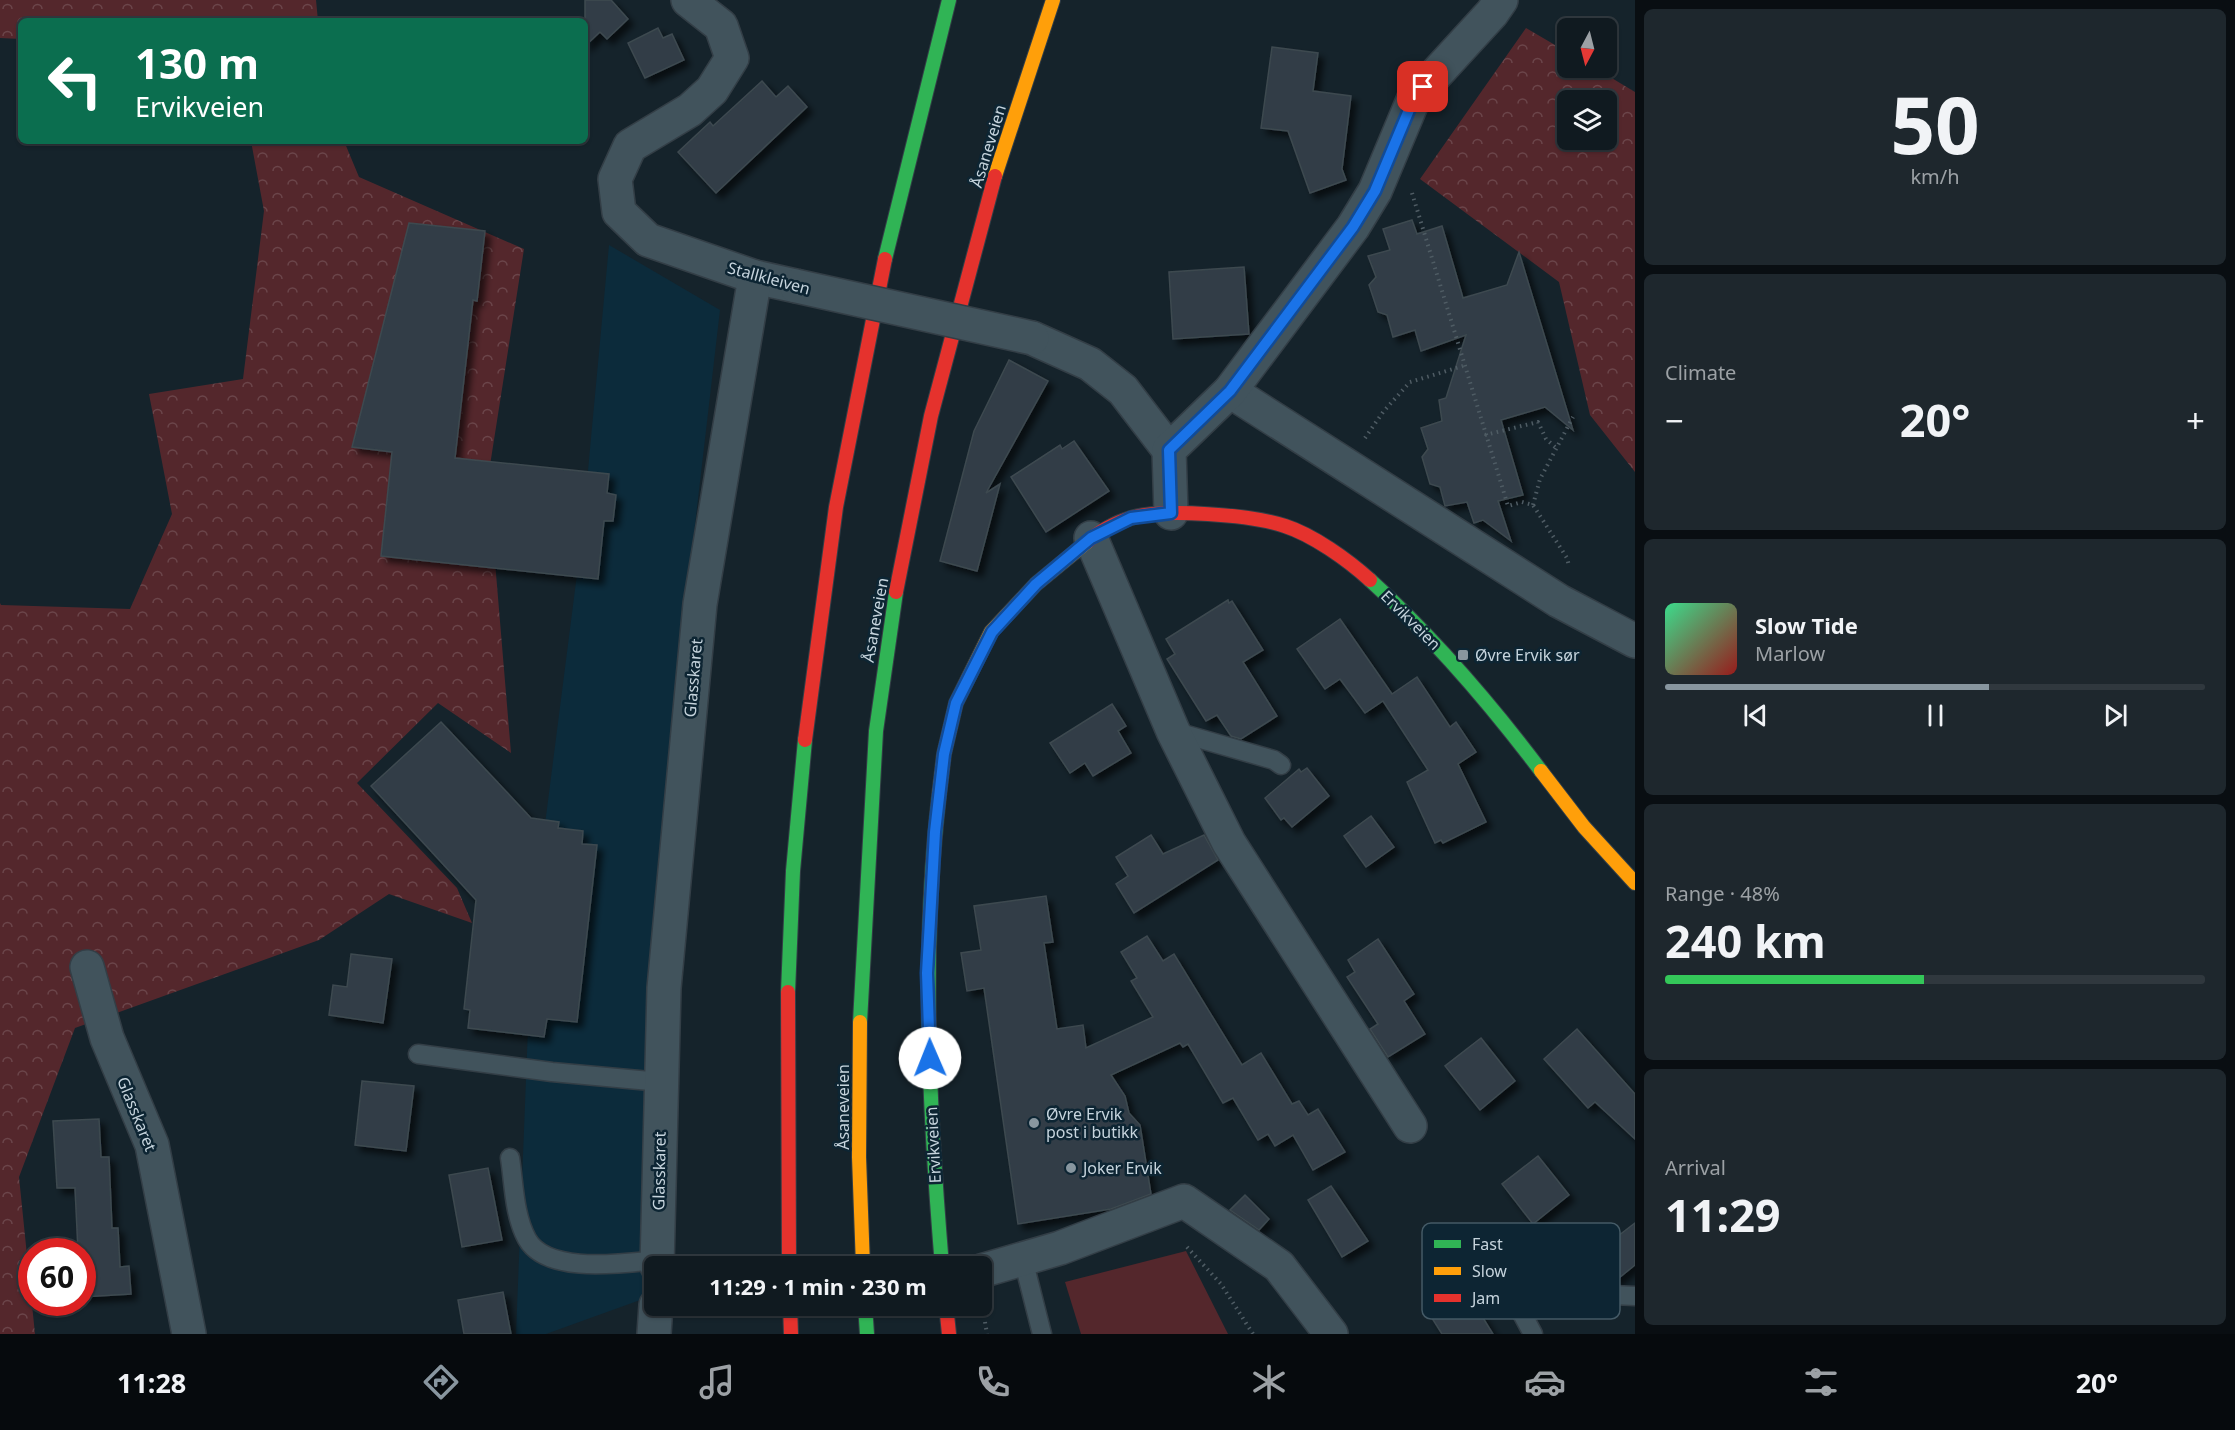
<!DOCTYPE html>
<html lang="en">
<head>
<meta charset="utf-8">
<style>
  :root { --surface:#101a20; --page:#1e272d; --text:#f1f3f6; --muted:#9ca1a5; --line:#30383e; --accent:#88969f }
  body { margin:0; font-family:"Noto Sans",sans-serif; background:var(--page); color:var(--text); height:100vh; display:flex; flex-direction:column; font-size:22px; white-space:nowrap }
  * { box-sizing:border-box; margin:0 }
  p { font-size:20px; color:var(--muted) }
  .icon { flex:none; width:33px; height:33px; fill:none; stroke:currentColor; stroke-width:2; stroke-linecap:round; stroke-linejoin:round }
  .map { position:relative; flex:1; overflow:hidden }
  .sheet { display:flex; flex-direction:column; gap:9px; padding:9px; background:#090e12; width:600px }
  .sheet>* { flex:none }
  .hud { position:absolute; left:18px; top:18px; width:570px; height:126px; border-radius:9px; box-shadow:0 2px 4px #0004,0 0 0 2px var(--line); background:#0b6e4f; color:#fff; overflow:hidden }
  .needle { width:39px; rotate:187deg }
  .controls { position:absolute; left:1557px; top:18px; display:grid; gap:12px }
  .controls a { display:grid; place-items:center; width:60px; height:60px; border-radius:9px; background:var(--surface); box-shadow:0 2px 4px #0004,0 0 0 2px var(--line); font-size:30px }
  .speed { position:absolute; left:18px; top:1238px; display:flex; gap:12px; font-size:30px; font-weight:700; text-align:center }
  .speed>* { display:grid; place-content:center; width:78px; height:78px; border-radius:50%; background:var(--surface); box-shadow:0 2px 4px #0004,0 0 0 2px var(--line); line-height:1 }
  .speed .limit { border:9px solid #d22; background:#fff; color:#111 }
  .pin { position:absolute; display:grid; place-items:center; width:51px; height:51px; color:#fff; margin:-26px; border-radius:12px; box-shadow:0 3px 9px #0006 }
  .me { position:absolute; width:66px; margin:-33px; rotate:359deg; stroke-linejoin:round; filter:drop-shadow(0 0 4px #0008) }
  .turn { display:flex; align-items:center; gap:21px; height:126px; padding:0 18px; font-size:27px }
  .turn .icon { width:78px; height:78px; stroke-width:2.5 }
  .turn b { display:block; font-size:42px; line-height:51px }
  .big { font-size:45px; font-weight:700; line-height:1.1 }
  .sheet .widget { flex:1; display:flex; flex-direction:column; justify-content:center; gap:9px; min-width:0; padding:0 21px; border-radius:9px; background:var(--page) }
  .sheet .dial { align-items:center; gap:0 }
  .dial b { font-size:78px; line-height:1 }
  .song { display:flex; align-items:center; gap:18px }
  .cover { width:72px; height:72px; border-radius:9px; background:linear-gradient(135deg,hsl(150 70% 55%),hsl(0 70% 35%)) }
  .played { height:6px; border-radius:3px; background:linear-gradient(90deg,var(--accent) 60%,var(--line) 60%) }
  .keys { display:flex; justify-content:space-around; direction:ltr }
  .heat { display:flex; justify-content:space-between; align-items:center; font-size:33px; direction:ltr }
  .charge { height:9px; border-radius:4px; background:linear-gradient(90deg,#34c759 48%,var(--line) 0) }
  .trip { position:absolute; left:644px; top:1256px; width:348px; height:60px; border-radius:9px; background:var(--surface); box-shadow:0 2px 4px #0004,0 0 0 2px var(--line); font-weight:700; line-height:60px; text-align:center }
  .dock { display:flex; height:96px; justify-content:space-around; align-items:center; background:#060a0d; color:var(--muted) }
  .dock .icon { width:42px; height:42px }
  .dock .active { color:var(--accent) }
  .dock b { font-size:27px; color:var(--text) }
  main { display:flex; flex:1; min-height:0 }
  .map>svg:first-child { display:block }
  .built { fill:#0c2b3b }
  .green { fill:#54272c }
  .forest { fill:url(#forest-crowns); fill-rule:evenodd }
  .building { fill:#303e46; stroke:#3e4950; stroke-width:1.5; filter:url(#shadow) }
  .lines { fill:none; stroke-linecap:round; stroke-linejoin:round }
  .lane-casing { stroke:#333e46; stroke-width:21 }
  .street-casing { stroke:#333e46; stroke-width:36 }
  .fast-casing { stroke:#333e46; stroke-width:16 }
  .slow-casing { stroke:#333e46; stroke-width:16 }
  .jam-casing { stroke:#333e46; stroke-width:16 }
  .path { stroke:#4f5c64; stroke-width:4; stroke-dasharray:1.5 4.5; stroke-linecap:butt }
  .lane { stroke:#41535c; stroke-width:18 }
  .street { stroke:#41535c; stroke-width:33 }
  .fast { stroke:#30b455; stroke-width:14 }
  .slow { stroke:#ff9f0a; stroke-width:14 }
  .jam { stroke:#e5322d; stroke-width:14 }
  .street-bridge-casing { stroke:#333e46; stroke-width:36; stroke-linecap:butt }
  .street-bridge { stroke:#41535c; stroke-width:33 }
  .route-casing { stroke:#114b97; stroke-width:15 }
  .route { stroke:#1a73e8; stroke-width:10 }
  .poi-dot { fill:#88969f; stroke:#0d2533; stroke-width:2 }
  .labels { text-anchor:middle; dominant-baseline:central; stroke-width:5; stroke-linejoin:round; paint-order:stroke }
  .street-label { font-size:16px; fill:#c6d4dd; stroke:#0d2533 }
  .poi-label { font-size:16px; fill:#c6d4dd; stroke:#0d2533; text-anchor:start }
  .key { fill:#0d2533; stroke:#445a66; stroke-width:1.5 }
  .key-label { font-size:16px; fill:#c6d4dd }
</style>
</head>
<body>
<main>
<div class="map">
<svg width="1635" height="1334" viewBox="0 0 1635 1334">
  <defs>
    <pattern id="forest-crowns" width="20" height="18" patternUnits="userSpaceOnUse" patternTransform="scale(1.5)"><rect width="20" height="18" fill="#54272c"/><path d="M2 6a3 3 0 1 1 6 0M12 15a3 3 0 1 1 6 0" fill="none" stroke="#6b454a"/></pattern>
    <filter id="shadow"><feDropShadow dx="5.5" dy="5.5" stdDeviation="3" flood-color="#0009"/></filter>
  </defs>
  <rect width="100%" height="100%" fill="#15232b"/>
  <path class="built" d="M 609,245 L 720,310 L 688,585 L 655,969 L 643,1299 L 546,1334 L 516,1334 L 532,926 L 582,535 Z"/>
  <path class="green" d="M 1186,1251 L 1228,1334 L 1081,1334 L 1065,1282 Z"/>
  <g class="forest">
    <path d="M 0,0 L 316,0 L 318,21 L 21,21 L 21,39 L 0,38 Z"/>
    <path d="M 1526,28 L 1567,52 L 1568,68 L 1595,68 L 1635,92 L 1635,472 L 1590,415 L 1559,282 L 1420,179 ZM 1568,100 L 1606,100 L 1606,140 L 1568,140 Z"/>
    <path d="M 251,141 L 344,141 L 359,177 L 524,249 L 488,478 L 511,753 L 438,703 L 357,783 L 457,888 L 472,923 L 389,894 L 319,940 L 75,1028 L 19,1177 L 35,1334 L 0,1334 L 0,603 L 1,605 L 130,609 L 172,514 L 149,394 L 243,379 L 264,211 Z"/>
  </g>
  <g class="building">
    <path d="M 585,0 L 611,0 L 628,19 L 607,39 L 600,32 L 585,46 Z"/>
    <path d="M 658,28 L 663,38 L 672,34 L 684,60 L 645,78 L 628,43 Z"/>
    <path d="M 1272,47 L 1318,53 L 1313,91 L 1351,96 L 1342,169 L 1346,180 L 1310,193 L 1288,131 L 1261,128 Z"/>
    <path d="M 762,81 L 776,97 L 788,86 L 807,107 L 716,193 L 678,152 L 710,122 L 713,126 Z"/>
    <path d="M 1412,220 L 1417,234 L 1442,226 L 1463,298 L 1507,285 L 1519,252 L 1573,430 L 1545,407 L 1501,420 L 1523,495 L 1498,501 L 1511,541 L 1483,520 L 1474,523 L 1467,502 L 1445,506 L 1440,487 L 1430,484 L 1422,457 L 1428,449 L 1421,428 L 1442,421 L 1439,400 L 1446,398 L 1466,335 L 1421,351 L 1415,330 L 1393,337 L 1387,315 L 1378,312 L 1369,285 L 1376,277 L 1368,256 L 1390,250 L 1383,229 Z"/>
    <path d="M 409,223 L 485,231 L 477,301 L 473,300 L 455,458 L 609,474 L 607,493 L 616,495 L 613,521 L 604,521 L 598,579 L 381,556 L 392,452 L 352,447 Z"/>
    <path d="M 1244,267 L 1249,334 L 1173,339 L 1169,272 Z"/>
    <path d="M 1009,360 L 1048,381 L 986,493 L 1000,484 L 977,571 L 940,561 L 974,431 Z"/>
    <path d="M 1074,441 L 1109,491 L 1046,532 L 1011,477 L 1060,445 L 1062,449 Z"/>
    <path d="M 1228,600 L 1229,603 L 1232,601 L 1263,650 L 1243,662 L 1277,716 L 1241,739 L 1231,736 L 1217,715 L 1206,721 L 1167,659 L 1175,654 L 1166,639 Z"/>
    <path d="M 1340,619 L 1392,694 L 1417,677 L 1450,727 L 1456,722 L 1476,752 L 1458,764 L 1486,822 L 1443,843 L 1441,840 L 1435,843 L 1407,782 L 1428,770 L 1383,701 L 1365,713 L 1340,679 L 1325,689 L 1297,649 Z"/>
    <path d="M 1112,704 L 1126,726 L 1118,731 L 1131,753 L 1093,776 L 1085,763 L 1070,773 L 1050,743 Z"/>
    <path d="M 441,722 L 531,818 L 559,822 L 558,828 L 583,831 L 582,844 L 597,845 L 577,1022 L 547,1019 L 544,1037 L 468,1028 L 470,1010 L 464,1009 L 476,900 L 371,786 Z"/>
    <path d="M 1307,768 L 1329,796 L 1292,827 L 1284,818 L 1281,820 L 1265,798 L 1299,769 L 1301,772 Z"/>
    <path d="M 1371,816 L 1394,847 L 1366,867 L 1344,836 Z"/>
    <path d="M 1151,835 L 1163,854 L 1204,835 L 1218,860 L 1134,913 L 1116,884 L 1128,876 L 1116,857 Z"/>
    <path d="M 1046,896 L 1053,942 L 1044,943 L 1057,1029 L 1083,1025 L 1086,1048 L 1153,1017 L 1131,981 L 1137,978 L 1121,952 L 1147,936 L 1163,961 L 1174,954 L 1242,1065 L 1261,1053 L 1292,1104 L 1299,1101 L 1308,1115 L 1318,1109 L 1345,1152 L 1313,1170 L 1293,1135 L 1275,1146 L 1268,1134 L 1258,1140 L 1233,1098 L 1223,1103 L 1188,1044 L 1183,1047 L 1180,1043 L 1111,1075 L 1125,1096 L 1129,1113 L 1140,1125 L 1151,1194 L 1111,1209 L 1018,1224 L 984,988 L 967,991 L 961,953 L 981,950 L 974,906 Z"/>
    <path d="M 1378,939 L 1414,994 L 1404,1001 L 1425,1034 L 1388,1057 L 1370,1029 L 1378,1024 L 1347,977 L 1355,972 L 1348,960 Z"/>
    <path d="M 351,954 L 392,959 L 383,1023 L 329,1015 L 333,985 L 347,987 Z"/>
    <path d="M 1577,1029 L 1635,1094 L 1635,1139 L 1595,1102 L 1588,1108 L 1544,1059 Z"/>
    <path d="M 1481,1038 L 1515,1081 L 1480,1110 L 1445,1066 Z"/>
    <path d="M 362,1081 L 414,1086 L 406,1151 L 355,1145 Z"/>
    <path d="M 99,1119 L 101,1157 L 109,1157 L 112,1228 L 118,1228 L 120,1267 L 129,1266 L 131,1294 L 82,1297 L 82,1251 L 78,1251 L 75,1188 L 57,1188 L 53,1121 Z"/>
    <path d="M 1538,1156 L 1569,1195 L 1533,1224 L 1502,1184 Z"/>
    <path d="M 488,1168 L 502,1240 L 462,1247 L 449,1175 Z"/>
    <path d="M 1331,1186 L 1368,1241 L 1342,1257 L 1308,1200 Z"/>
    <path d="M 1245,1195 L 1269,1219 L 1259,1230 L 1230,1210 Z"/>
    <path d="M 1635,1223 L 1635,1265 L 1614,1282 L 1588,1259 Z"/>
    <path d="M 503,1292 L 511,1334 L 464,1334 L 458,1300 Z"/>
    <path d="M 1467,1292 L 1493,1334 L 1442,1334 L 1430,1315 Z"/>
  </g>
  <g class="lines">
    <g class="lane-casing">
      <g id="lane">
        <path d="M 1173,731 L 1274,760 L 1281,765"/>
        <path d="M 418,1054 L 552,1072 L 661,1082"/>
        <path d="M 510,1158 C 514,1184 514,1215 527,1239 C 547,1275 624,1263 658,1260"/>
        <path d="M 1023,1259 L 1042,1334"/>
        <path d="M 1533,1334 L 1504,1280 L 1507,1264 L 1561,1251 L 1612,1295 L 1635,1296"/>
      </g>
    </g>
    <g class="street-casing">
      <g id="street">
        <path d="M 688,0 L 721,26 L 732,58 L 712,90 L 690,110 L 630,146 L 615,179 L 619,212 L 648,240 L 755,277 L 796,286"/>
        <path d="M 1032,338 L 1090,364 L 1123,390 L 1169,450"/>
        <path d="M 1230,391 L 1559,601 L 1635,641"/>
        <path d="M 1171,513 L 1169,450 L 1230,391 L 1353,227 L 1375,191 L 1414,98 L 1492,13 L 1501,0"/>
        <path d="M 1091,538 L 1173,731 L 1229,843 L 1410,1126"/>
        <path d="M 87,967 L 107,1038 L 152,1145 L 189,1334"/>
        <path d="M 657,1266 L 664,988 L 700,604 L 755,277"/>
        <path d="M 981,1271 L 1060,1248 L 1184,1201 L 1279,1266 L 1331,1334"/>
        <path d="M 654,1334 L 656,1305"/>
      </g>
    </g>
    <g class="fast-casing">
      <g id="fast">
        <path d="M 885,259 L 949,0"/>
        <path d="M 1370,580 C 1434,638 1489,702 1541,771"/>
        <path d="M 939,796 C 921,953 929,1109 942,1266"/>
        <path d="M 788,992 L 793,871 L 805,740"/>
        <path d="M 860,1022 L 876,731 L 896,592"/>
        <path d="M 865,1305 L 867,1334"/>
      </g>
    </g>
    <g class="slow-casing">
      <g id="slow">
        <path d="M 995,176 L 1053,0"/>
        <path d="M 1541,771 L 1584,827 L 1635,883"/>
        <path d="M 939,796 L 944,754 L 956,703 L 991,632 L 1036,584 L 1087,542"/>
        <path d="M 860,1022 L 859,1157 L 863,1266"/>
      </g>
    </g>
    <g class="jam-casing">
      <g id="jam">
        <path d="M 1087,542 C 1098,532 1117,522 1131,518 C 1164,508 1252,515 1285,526 C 1313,535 1348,560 1370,580"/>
        <path d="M 896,592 L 931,416 L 995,176"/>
        <path d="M 805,740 L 836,507 L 885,259"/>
        <path d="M 788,992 L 789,1266"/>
        <path d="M 790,1305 L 791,1334"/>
        <path d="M 946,1305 L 949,1334"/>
      </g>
    </g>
    <g class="path">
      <path d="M 1412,193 L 1508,506 L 1522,502 L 1533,505 L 1567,558 L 1569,566"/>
      <path d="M 1485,435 L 1538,422 L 1546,439 L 1555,447"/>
      <path d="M 1365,438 L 1383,412 L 1410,382 L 1463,366"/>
      <path d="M 1533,505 L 1540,479 L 1573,417"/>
      <path d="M 1187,1247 L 1221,1284 L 1253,1334"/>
      <path d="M 985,1322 L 987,1334"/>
    </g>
    <use href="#lane" class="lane"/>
    <use href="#street" class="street"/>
    <use href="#fast" class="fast"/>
    <use href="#slow" class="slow"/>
    <use href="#jam" class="jam"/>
    <g class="street-bridge-casing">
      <path id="street-bridge" d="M 796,286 L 1032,338"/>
    </g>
    <use href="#street-bridge" class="street-bridge"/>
  </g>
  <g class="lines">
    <g class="route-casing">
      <path id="route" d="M 930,1058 L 927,973 L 935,832 L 944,754 L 956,703 L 992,632 L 1036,584 L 1091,538 L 1131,518 L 1171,513 L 1169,450 L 1230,391 L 1353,227 L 1375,191 L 1414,98 L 1423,87"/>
    </g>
    <use href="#route" class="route"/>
  </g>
  <g class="poi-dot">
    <rect x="1457" y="649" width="12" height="12" rx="3"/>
    <circle cx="1034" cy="1123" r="6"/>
    <circle cx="1071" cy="1168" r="6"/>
  </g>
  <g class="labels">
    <g class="street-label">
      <text transform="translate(988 146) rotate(-73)">Åsaneveien</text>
      <text transform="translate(769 278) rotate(15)">Stallkleiven</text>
      <text transform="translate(875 620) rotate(-80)">Åsaneveien</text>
      <text transform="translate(1411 620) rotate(45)">Ervikveien</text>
      <text transform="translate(693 678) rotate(-85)">Glasskaret</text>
      <text transform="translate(843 1107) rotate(-90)">Åsaneveien</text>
      <text transform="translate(137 1114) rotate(68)">Glasskaret</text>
      <text transform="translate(933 1145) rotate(-93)">Ervikveien</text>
      <text transform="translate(659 1171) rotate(-89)">Glasskaret</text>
    </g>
    <g class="poi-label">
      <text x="1475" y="655">Øvre Ervik sør</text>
      <text x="1046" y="1114">Øvre Ervik<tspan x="1046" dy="18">post i butikk</tspan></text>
      <text x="1083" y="1168">Joker Ervik</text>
    </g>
  </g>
  <rect x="1422" y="1223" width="198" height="96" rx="9" class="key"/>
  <rect x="1434" y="1240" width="27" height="8" fill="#30b455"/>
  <rect x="1434" y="1267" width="27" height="8" fill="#ff9f0a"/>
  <rect x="1434" y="1294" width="27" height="8" fill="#e5322d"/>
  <g class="key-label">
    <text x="1472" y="1250">Fast</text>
    <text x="1472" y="1277">Slow</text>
    <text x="1472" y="1304">Jam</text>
  </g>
</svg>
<div class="controls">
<a><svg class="needle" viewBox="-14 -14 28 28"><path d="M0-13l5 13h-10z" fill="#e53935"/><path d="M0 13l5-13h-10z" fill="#9ca1a5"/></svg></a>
<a><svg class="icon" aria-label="layers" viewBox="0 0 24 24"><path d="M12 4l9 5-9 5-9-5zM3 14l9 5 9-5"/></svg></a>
</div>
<div class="speed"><div class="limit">60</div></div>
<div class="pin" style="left:1423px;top:87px;background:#d93025"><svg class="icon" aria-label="arrive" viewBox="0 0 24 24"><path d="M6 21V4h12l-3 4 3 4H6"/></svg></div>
<svg class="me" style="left:930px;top:1058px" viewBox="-20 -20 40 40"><circle r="19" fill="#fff"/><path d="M0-13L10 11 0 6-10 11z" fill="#1a73e8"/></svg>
<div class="trip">11:29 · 1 min · 230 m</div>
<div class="hud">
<div class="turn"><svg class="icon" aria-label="left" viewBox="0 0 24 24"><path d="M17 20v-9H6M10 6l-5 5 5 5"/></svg><div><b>130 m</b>Ervikveien</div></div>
</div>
</div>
<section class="sheet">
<div class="widget dial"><b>50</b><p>km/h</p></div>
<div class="widget"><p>Climate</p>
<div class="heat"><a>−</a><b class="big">20°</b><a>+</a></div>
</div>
<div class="widget">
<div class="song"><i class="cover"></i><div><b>Slow Tide</b><p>Marlow</p></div></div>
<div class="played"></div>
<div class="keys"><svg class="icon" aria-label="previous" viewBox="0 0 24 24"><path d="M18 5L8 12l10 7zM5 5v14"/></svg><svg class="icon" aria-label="pause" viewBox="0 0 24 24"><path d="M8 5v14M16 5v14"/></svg><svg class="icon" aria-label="next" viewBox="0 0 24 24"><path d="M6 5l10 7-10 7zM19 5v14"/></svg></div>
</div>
<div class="widget"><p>Range · 48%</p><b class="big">240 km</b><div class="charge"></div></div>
<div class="widget"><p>Arrival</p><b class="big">11:29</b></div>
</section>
</main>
<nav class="dock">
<b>11:28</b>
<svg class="icon active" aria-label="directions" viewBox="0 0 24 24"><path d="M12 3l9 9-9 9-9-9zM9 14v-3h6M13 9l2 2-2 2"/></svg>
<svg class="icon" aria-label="music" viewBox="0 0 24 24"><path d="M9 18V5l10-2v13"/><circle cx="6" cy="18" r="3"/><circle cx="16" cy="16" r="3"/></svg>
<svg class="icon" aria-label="phone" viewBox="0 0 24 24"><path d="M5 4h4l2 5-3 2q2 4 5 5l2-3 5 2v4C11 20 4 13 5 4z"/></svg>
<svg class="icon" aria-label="climate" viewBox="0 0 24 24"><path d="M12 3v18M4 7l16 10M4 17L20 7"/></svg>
<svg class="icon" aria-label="car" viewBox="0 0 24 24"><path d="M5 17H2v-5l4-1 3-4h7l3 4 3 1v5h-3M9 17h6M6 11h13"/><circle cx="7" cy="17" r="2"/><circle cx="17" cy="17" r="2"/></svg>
<svg class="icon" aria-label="filters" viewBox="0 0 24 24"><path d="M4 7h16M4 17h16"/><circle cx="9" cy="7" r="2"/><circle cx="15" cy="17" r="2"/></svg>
<b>20°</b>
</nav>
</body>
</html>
